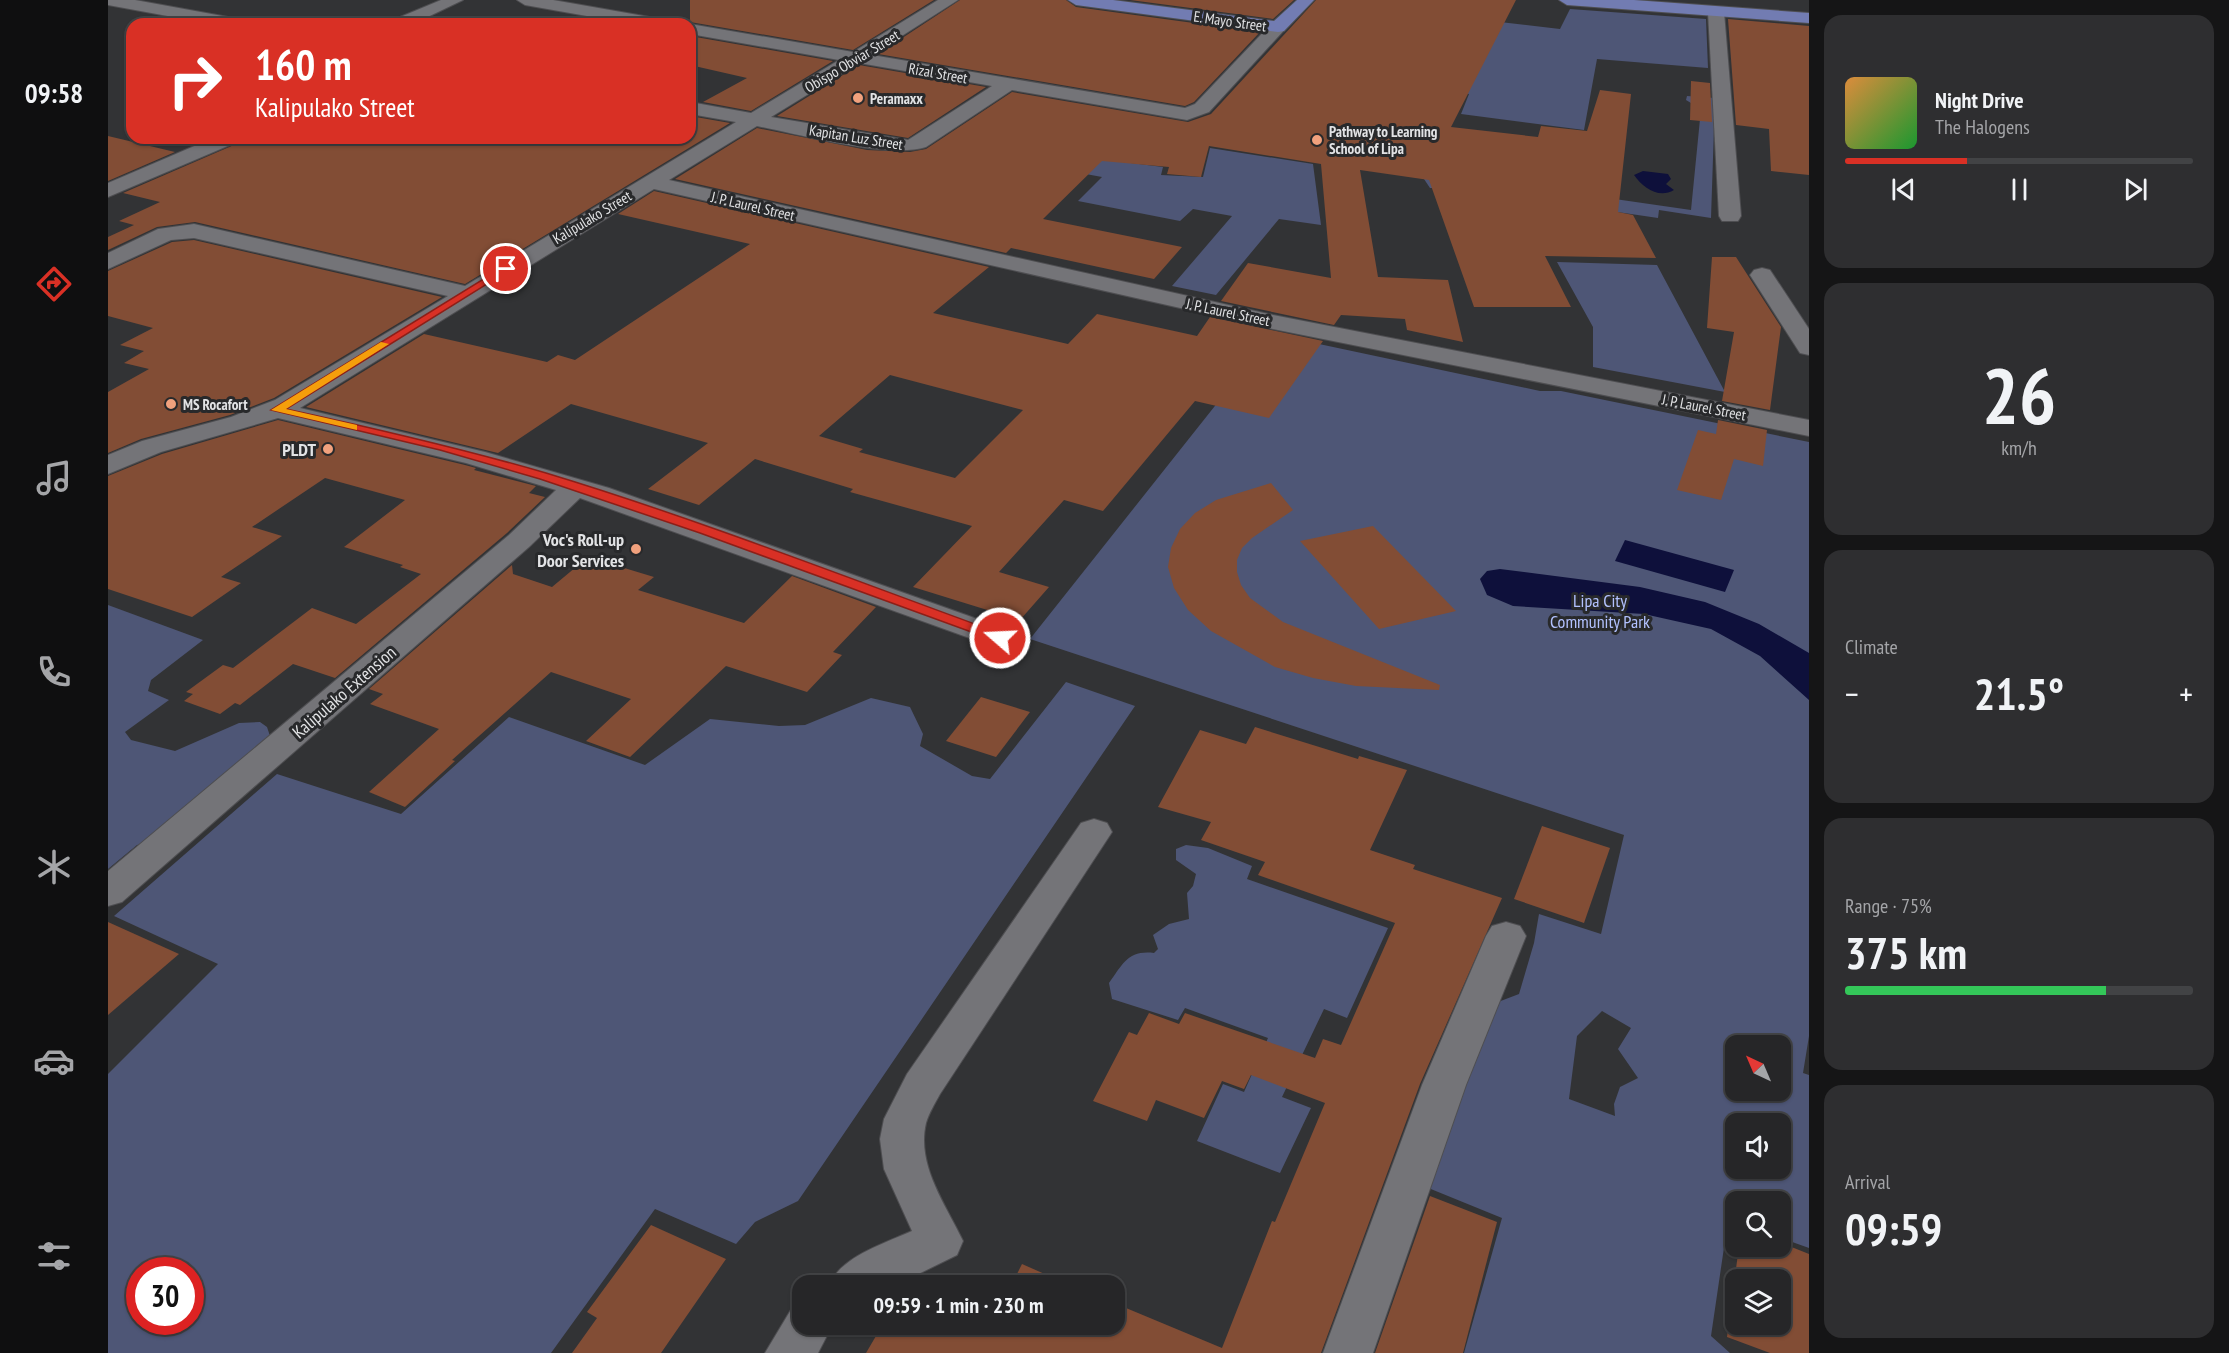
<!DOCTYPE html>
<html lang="en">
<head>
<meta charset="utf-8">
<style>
  :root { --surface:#262628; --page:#2e2e30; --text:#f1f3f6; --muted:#a4a5a8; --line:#424345; --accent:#d93025 }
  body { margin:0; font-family:"PT Sans Narrow",sans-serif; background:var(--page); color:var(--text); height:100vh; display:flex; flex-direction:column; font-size:22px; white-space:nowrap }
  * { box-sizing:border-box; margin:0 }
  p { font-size:20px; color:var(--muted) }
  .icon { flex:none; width:33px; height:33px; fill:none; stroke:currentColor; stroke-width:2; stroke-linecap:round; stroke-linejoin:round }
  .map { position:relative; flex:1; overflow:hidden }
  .panel { display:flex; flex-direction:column; gap:15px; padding:15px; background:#151516; width:420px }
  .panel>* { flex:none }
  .hud { position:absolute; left:18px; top:18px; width:570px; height:126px; border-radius:18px; box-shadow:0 2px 4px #0004,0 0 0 2px var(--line); background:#d93025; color:#fff; overflow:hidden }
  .needle { width:39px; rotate:316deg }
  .fabs { position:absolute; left:1617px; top:1035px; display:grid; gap:12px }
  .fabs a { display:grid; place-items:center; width:66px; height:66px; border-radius:12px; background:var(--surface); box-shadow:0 2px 4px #0004,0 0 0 2px var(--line); font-size:30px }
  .speed { position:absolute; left:18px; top:1257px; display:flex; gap:12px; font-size:30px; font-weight:700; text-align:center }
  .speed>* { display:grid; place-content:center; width:78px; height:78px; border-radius:50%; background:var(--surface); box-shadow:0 2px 4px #0004,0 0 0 2px var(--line); line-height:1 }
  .speed .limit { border:9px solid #d22; background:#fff; color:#111 }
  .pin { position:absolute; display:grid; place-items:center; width:51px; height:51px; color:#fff; margin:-26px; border:3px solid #fff; border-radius:50%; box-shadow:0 2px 6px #0007 }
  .me { position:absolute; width:66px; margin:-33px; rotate:289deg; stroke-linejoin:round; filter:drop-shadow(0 0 4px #0008) }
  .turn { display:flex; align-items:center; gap:21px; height:126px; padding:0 30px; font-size:27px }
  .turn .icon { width:78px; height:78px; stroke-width:2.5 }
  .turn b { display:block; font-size:42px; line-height:51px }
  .big { font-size:45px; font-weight:700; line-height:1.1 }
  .panel .card { flex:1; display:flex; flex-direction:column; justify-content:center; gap:9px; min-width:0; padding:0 21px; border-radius:18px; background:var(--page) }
  .panel .dial { align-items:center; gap:0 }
  .dial b { font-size:78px; line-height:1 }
  .song { display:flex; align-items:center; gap:18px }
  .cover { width:72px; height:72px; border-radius:9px; background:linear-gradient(135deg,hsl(30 70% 55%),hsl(130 70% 35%)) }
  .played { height:6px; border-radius:3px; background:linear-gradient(90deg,var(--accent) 35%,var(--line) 35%) }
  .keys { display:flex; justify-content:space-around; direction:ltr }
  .heat { display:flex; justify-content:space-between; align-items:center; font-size:33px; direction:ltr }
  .charge { height:9px; border-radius:4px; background:linear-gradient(90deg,#34c759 75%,var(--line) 0) }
  .trip { position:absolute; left:684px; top:1275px; width:333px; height:60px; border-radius:18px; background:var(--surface); box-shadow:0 2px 4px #0004,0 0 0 2px var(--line); font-weight:700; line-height:60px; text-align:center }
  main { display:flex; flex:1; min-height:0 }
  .menu { display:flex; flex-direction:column; width:108px; justify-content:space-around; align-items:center; background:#0f0f10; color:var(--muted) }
  .menu .icon { width:42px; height:42px }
  .menu .on { color:var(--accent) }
  .menu b { font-size:27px; color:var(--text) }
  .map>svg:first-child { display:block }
  .green { fill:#4e5676; fill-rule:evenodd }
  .water { fill:#0e103b }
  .building { fill:#824d35; fill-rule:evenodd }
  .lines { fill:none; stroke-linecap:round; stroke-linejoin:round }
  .minor-casing { stroke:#4e4e51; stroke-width:2 }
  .major-casing { stroke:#4e4e51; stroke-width:2 }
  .minor { fill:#747478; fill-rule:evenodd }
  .major { fill:#727cb2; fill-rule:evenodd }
  .route { fill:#d93025; stroke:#8d1f18; stroke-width:1.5 }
  .slow { fill:#f59e0b }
  .poi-dot { fill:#f1a17d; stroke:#28292b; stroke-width:2 }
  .labels { text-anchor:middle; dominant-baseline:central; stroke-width:6; stroke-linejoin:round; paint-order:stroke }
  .far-street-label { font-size:15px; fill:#e2e3e5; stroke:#28292b }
  .far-poi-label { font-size:15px; font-weight:bold; fill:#e2e3e5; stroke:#28292b; text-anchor:start }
  .poi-label { font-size:18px; font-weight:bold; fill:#e2e3e5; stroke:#28292b; text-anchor:end }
  .park-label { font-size:18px; fill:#b2c1fe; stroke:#28292b }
  .street-label { font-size:18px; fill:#e2e3e5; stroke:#28292b }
</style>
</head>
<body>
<main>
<nav class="menu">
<b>09:58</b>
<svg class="icon on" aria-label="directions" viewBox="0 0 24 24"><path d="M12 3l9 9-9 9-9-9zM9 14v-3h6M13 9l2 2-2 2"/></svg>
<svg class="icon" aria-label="music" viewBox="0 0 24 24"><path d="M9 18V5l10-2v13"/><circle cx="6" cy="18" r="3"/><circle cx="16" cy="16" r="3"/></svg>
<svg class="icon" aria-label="phone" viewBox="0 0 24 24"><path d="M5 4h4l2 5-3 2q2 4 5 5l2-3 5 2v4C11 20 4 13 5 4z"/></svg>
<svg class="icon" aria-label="climate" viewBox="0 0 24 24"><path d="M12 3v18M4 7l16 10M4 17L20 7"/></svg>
<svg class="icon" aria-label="car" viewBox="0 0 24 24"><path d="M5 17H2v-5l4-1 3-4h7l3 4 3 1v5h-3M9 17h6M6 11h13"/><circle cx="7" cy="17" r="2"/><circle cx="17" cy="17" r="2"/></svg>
<svg class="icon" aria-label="filters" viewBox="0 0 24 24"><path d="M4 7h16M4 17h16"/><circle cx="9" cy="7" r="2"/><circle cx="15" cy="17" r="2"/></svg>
</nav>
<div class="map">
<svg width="1701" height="1353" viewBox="0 0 1701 1353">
  <rect width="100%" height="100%" fill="#323335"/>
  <g class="green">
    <path d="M 1462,9 L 1598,19 L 1600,68 L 1489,59 L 1476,130 L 1353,114 L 1361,94 L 1309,87 L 1392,22 L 1452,29 Z"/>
    <path d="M 1579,96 L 1607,98 L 1603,218 L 1551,210 L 1550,218 L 1346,188 L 1322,188 L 1316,179 L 1336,149 L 1493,197 L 1583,210 L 1593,109 L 1578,100 Z"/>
    <path d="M 1102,148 L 1205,164 L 1213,225 L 1171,219 L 1108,295 L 1064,286 L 1124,216 L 1085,209 L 1072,221 L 970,201 L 994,177 L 945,168 L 959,155 L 1055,167 L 1053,175 L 1095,177 Z"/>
    <path d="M 1449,262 L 1549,265 L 1617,392 L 1485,367 L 1485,327 Z"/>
    <path d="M 1164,334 L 1432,391 L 1453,391 L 1701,442 L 1701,1036 L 1695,1073 L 1701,1075 L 1701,1248 L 1673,1238 L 1672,1202 L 1628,1202 L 1627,1222 L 1624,1221 L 1619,1227 L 1603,1336 L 1622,1353 L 1356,1353 L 1394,1218 L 1313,1185 L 1390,1002 L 1411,994 L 1426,943 L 1431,914 L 1493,934 L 1516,835 L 922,639 ZM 1494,1011 L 1523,1028 L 1510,1049 L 1530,1078 L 1512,1087 L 1506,1104 L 1507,1116 L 1461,1099 L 1469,1036 ZM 1628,1046 L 1672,1046 L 1672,1090 L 1628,1090 ZM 1628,1124 L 1672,1124 L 1672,1168 L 1628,1168 Z"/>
    <path d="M 0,605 L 95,640 L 43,680 L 40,691 L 61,700 L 17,732 L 23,740 L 67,751 L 131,723 L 152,722 L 159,727 L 163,739 L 38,843 L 29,845 L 0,869 Z"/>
    <path d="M 958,682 L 1027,706 L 690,1201 L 647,1222 L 628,1244 L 547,1209 L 443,1353 L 0,1353 L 0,1074 L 110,964 L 6,916 L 169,774 L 293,814 L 401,717 L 537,765 L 602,719 L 671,726 L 697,725 L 763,698 L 802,707 L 815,734 L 812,746 L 864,776 L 882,779 ZM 32,1270 L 82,1270 L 82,1322 L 32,1322 Z"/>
    <path d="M 1078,845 L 1100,848 L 1144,866 L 1139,879 L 1280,928 L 1239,1018 L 1216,1009 L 1174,1097 L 1203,1108 L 1172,1173 L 1089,1141 L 1115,1084 L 1136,1092 L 1160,1038 L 1077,1008 L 1070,1020 L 1004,999 L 1001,983 C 1015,964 1020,950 1046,953 L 1050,949 L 1045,935 L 1061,924 L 1081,919 L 1079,893 L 1085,886 L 1088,874 L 1068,860 L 1068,849 Z"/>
  </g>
  <g class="water">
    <path d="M 1535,171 L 1560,174 L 1563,179 L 1558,184 L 1566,190 C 1551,199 1535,188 1526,175 Z"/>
    <path d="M 1517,540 L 1626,570 L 1617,592 L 1507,561 Z"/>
    <path d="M 1392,569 L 1532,587 L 1597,602 L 1651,624 L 1701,653 L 1701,700 L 1652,656 L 1603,629 L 1536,614 L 1405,606 L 1379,595 L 1372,579 L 1379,571 Z"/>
  </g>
  <g class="building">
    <path d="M 582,0 L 826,0 L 745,50 L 582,22 Z"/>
    <path d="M 852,0 L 958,0 L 968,7 L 1152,32 L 1086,102 L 1077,106 L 770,54 Z"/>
    <path d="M 1022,0 L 1186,0 L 1165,19 Z"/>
    <path d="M 1208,0 L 1408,0 L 1343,127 L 1430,137 L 1433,126 L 1479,131 L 1492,90 L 1523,94 L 1510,212 L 1525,215 L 1548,258 L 1437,256 L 1463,307 L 1366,307 L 1321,180 L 1252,170 L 1270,277 L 1340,280 L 1355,342 L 1299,330 L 1297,319 L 1233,315 L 1226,325 L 1113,301 L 1140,263 L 1223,278 L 1213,164 L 1101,146 L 1093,177 L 1059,174 L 1061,167 L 994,161 L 935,219 L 1074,247 L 1046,279 L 903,248 L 898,253 L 567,179 L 649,128 L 759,150 L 802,152 L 818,149 L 904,92 L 1080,122 L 1103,114 Z"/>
    <path d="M 1620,19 L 1701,26 L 1701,175 L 1663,171 L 1661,129 L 1628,125 Z"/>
    <path d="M 582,36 L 725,61 L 643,111 L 595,102 L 639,78 L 582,65 Z"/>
    <path d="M 751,65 L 878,87 L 800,138 L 669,116 Z"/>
    <path d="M 1583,81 L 1602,83 L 1604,122 L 1582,120 Z"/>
    <path d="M 582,116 L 622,123 L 357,284 L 87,222 L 49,227 L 0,250 L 0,237 L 26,225 L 11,221 L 52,202 L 15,193 L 142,138 L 582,138 Z"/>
    <path d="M 0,136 L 67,152 L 0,181 Z"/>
    <path d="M 546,191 L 881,267 L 825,313 L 960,344 L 989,314 L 1089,336 L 1102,317 L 1215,341 L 1161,418 L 1087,401 L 995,511 L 956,500 L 891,572 L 941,587 L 912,620 L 805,587 L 864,526 L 742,492 L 745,489 L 647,459 L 591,505 L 540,489 L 600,443 L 463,404 L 390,453 L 198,407 L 316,334 L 439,362 L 450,355 L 467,360 L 642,244 L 510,214 ZM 782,375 L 915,410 L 847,478 L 751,452 L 755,449 L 711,436 Z"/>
    <path d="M 86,240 L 334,297 L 166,398 L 122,415 L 33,439 L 0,453 L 0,392 L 41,369 L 16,363 L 36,351 L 12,345 L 45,328 L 0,316 L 0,271 L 64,242 Z"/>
    <path d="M 1604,257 L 1628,257 L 1673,327 L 1662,410 L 1614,401 L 1626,332 L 1599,328 Z"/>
    <path d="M 170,420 L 357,465 L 368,468 L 366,470 L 428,486 L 421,493 L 437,497 L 399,533 L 227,678 L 185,664 L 132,705 L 127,703 L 112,714 L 76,701 L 85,694 L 78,692 L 115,665 L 125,668 L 204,608 L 248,624 L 313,574 L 292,567 L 295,565 L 236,547 L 297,500 L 217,478 L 144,527 L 174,536 L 113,577 L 133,583 L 84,617 L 0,589 L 0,476 L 54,454 Z"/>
    <path d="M 1610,420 L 1659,430 L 1655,466 L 1626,459 L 1613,500 L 1569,490 L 1590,430 L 1608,434 Z"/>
    <path d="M 1163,483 L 1185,510 L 1144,538 L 1134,548 L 1129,560 L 1129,572 L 1133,585 L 1142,598 L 1175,622 L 1332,685 L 1331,690 L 1248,686 L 1205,678 L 1167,667 L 1103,631 L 1080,610 L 1066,588 L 1060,567 L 1063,548 L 1072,529 L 1087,513 L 1108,500 Z"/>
    <path d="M 1265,526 L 1348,611 L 1271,629 L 1192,541 Z"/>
    <path d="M 480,557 L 546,577 L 530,590 L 636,623 L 684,576 L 768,607 L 725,652 L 734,655 L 699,692 L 618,666 L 522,757 L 478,741 L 523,699 L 443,672 L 344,760 L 347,761 L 297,807 L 261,792 L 331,729 L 262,704 L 275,694 L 261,689 L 404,565 L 405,574 L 444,587 Z"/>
    <path d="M 873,697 L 922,712 L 888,757 L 838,741 Z"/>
    <path d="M 1147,727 L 1250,759 L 1251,756 L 1299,770 L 1262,850 L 1307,865 L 1305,869 L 1394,898 L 1312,1084 L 1213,1353 L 758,1353 L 775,1324 L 1006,1324 L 1006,1303 L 1114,1348 L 1164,1221 L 1167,1222 L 1217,1103 L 1143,1075 L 1136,1089 L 1114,1081 L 1096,1118 L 1048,1100 L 1039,1121 L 985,1101 L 1021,1032 L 1029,1035 L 1041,1013 L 1071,1024 L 1077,1013 L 1207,1058 L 1215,1039 L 1233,1045 L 1287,923 L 1150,875 L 1157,862 L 1093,840 L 1103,822 L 1050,807 L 1092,730 L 1138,744 Z"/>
    <path d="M 1434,826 L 1502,848 L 1476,923 L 1406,899 Z"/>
    <path d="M 0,922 L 71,954 L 0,1015 Z"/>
    <path d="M 1322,1196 L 1389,1222 L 1355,1353 L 1267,1353 Z"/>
    <path d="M 543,1225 L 618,1259 L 553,1353 L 464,1353 L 489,1318 L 479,1312 Z"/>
    <path d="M 1631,1246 L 1681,1246 L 1701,1254 L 1701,1353 L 1662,1353 L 1619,1337 ZM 1628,1280 L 1672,1280 L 1672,1324 L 1628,1324 Z"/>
    <path d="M 914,1264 L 964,1286 L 903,1286 Z"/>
  </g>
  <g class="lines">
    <g class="minor-casing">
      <g id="minor">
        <path d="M 0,0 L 27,0 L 131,19 L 139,24 L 103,24 L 0,5 Z"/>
        <path d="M 333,0 L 355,0 L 305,24 L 283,24 L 285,20 Z"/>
        <path d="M 409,0 L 445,0 L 553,19 L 561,24 L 524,24 L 417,5 Z"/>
        <path d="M 830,0 L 850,0 L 764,55 L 1077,108 L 1087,104 L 1164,23 L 1176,23 L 1179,27 L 1101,112 L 1079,120 L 904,90 L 818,147 C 780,159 691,134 649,126 L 561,180 L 1165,315 L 1701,420 L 1701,436 L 1165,329 L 546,189 L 192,408 L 377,452 L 501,488 L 903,631 L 908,638 L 903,645 L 892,648 L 881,645 L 472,498 L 421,547 L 14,902 L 0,906 L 0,871 L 401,535 L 448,490 L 358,463 L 170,418 L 53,452 L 0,474 L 0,455 L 34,441 L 123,417 L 167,400 L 340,296 L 86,238 L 63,240 L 0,269 L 0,253 L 50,229 L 86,224 L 357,286 L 628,122 L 582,114 L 582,102 L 643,113 L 731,60 L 582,34 L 582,24 L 745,52 ZM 751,63 L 884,86 L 800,140 L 663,117 Z"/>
        <path d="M 1608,7 L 1616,12 L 1633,216 L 1630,221 L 1614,221 L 1611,216 L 1600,12 Z"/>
        <path d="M 105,138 L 132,138 L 129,142 L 0,197 L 0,183 Z"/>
        <path d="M 1654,268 L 1662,270 L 1701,329 L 1701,355 L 1692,353 L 1642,275 L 1646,270 Z"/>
        <path d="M 986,819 L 999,823 L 1004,832 L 832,1094 C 827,1103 821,1113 818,1123 C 808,1165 838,1205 855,1241 L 849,1255 L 786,1286 L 720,1286 C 734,1256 775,1244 804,1231 L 776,1169 L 772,1139 L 776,1119 L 799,1074 L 973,823 Z"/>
        <path d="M 1398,922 L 1412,926 L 1418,936 L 1358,1085 L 1265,1353 L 1215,1353 L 1314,1085 L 1378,936 L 1384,926 Z"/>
        <path d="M 694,1304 L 694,1324 L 725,1324 L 710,1353 L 657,1353 L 684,1308 Z"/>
      </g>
    </g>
    <g class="major-casing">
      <g id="major">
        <path d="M 960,0 L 1005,0 L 1166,21 L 1189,0 L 1206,0 L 1176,31 L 1170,32 L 968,5 Z"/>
        <path d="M 1451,0 L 1526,0 L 1701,13 L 1701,23 L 1459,5 Z"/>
      </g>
    </g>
    <use href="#minor" class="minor"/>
    <use href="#major" class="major"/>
  </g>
  <path class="route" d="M 395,267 L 403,269 L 178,409 C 265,428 352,448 438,473 C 593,520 745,580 897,635 L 897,641 L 888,641 L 592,533 L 432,479 L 332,450 L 163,410 Z"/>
  <path class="slow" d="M 273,342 L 281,344 L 178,409 L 249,425 L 249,430 L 163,410 Z"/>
  <g class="poi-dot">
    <circle cx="750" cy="98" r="6"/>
    <circle cx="1209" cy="140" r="6"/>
    <circle cx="63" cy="404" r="6"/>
    <circle cx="220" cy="449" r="6"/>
    <circle cx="528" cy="549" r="6"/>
  </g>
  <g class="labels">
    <g class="far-street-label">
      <text transform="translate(1122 21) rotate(8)">E. Mayo Street</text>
      <text transform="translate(744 61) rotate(-31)">Obispo Obviar Street</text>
      <text transform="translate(830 73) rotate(10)">Rizal Street</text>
      <text transform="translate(748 137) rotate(9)">Kapitan Luz Street</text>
      <text transform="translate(645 206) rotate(13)">J. P. Laurel Street</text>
      <text transform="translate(484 217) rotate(-31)">Kalipulako Street</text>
      <text transform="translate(1120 312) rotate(12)">J. P. Laurel Street</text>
      <text transform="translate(1596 407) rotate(11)">J. P. Laurel Street</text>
    </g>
    <g class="far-poi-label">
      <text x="762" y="98">Peramaxx</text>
      <text x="1221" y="131">Pathway to Learning<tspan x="1221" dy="17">School of Lipa</tspan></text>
      <text x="75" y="404">MS Rocafort</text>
    </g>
    <g class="poi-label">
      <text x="208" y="449">PLDT</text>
      <text x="516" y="539">Voc's Roll-up<tspan x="516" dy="21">Door Services</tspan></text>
    </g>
    <g class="park-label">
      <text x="1492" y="600">Lipa City<tspan x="1492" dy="21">Community Park</tspan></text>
    </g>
    <g class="street-label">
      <text transform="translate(236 692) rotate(-41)">Kalipulako Extension</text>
    </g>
  </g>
</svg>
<div class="fabs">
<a><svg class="needle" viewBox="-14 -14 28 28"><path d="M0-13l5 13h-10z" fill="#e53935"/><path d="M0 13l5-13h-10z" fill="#a4a5a8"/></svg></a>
<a><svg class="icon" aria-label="sound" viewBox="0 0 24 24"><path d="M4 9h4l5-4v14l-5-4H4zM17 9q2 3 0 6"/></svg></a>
<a><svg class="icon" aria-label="search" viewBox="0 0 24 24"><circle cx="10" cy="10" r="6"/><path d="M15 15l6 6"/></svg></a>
<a><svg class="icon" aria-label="layers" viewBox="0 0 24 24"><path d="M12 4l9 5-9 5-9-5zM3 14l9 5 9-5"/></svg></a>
</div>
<div class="speed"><div class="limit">30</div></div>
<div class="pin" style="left:398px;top:269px;background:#d93025"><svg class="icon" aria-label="arrive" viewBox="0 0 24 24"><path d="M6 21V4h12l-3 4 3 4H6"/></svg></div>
<svg class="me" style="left:892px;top:638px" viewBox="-20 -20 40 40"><circle r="17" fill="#d93025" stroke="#fff" stroke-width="3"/><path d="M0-11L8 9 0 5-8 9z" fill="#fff"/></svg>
<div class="trip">09:59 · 1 min · 230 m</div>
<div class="hud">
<div class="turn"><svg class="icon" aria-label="right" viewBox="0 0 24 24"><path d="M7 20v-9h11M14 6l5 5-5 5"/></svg><div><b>160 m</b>Kalipulako Street</div></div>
</div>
</div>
<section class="panel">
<div class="card">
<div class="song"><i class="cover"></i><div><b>Night Drive</b><p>The Halogens</p></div></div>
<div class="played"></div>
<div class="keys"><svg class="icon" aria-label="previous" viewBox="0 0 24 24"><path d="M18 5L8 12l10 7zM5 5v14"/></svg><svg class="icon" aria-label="pause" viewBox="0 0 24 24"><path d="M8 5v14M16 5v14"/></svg><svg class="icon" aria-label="next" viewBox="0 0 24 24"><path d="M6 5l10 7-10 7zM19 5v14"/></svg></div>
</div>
<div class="card dial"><b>26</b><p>km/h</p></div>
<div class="card"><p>Climate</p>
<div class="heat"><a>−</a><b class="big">21.5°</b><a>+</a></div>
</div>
<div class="card"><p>Range · 75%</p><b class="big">375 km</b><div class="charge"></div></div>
<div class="card"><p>Arrival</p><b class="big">09:59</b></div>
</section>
</main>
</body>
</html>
